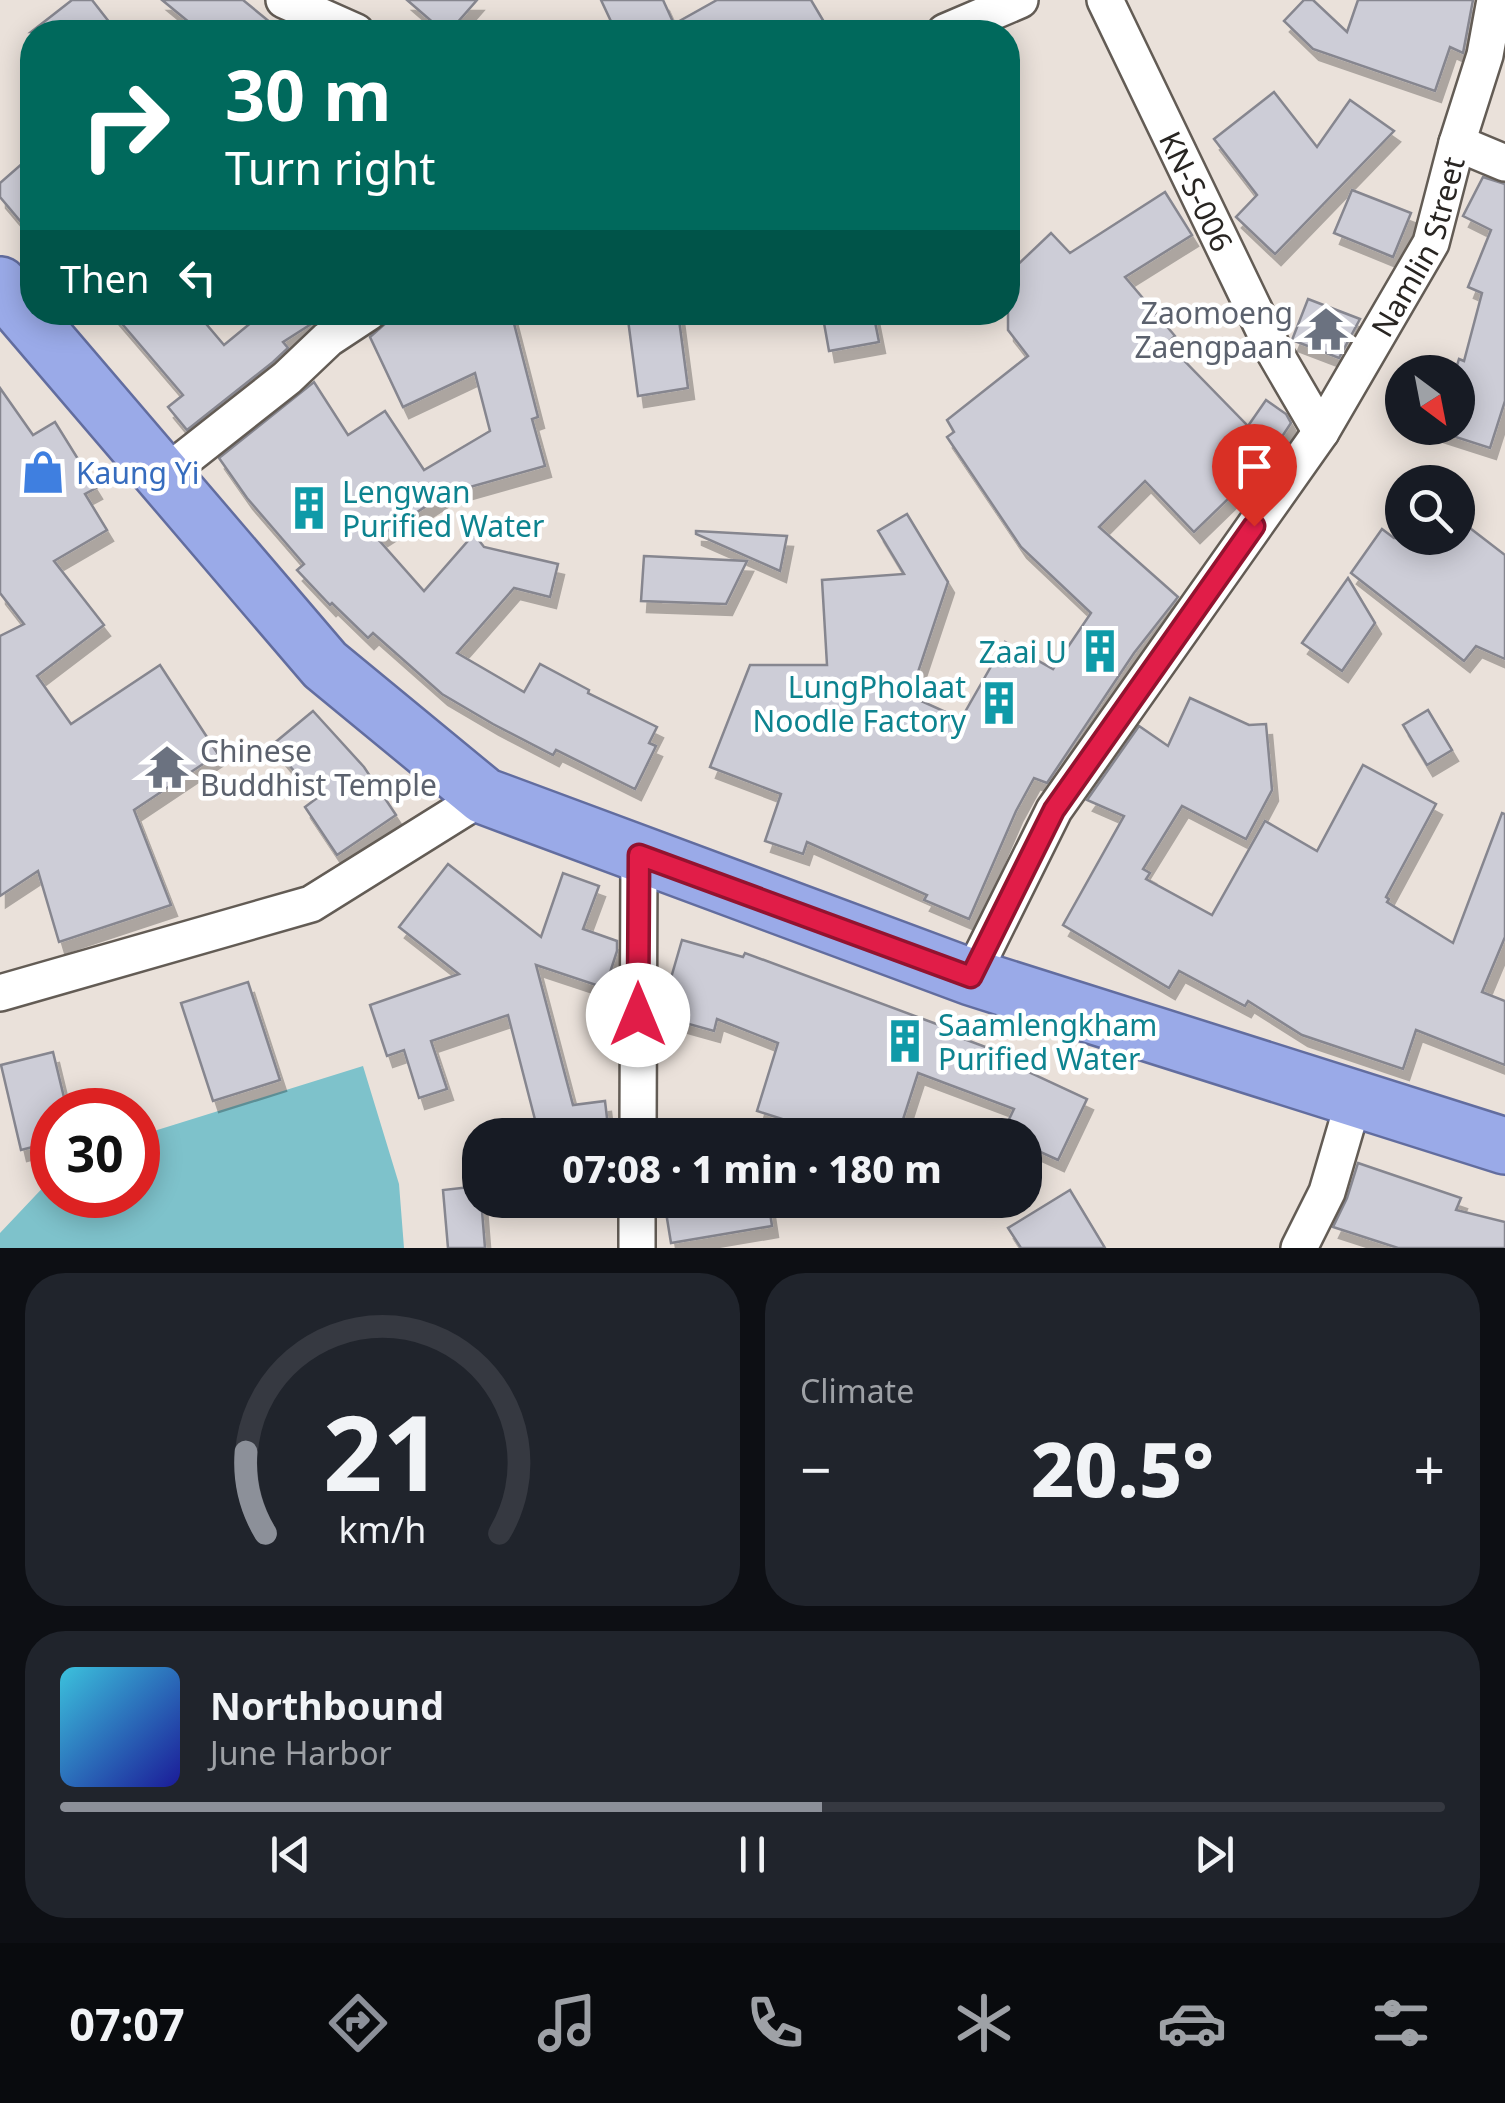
<!DOCTYPE html>
<html lang="en">
<head>
<meta charset="utf-8">
<style>
  :root { --surface:#171b24; --page:#20242c; --text:#f1f3f6; --muted:#9ea1a6; --line:#363941; --accent:#8c9099 }
  body { margin:0; font-family:"Noto Sans",sans-serif; background:var(--page); color:var(--text); height:100vh; display:flex; flex-direction:column; font-size:38px; white-space:nowrap }
  * { box-sizing:border-box; margin:0 }
  p { font-size:32px; color:var(--muted) }
  .icon { flex:none; width:55px; height:55px; fill:none; stroke:currentColor; stroke-width:2; stroke-linecap:round; stroke-linejoin:round }
  .map { position:relative; height:1248px; overflow:hidden }
  .details { display:flex; flex-direction:column; gap:25px; padding:25px; background:#0d0f14; flex:1 }
  .details>* { flex:none }
  .hud { position:absolute; left:20px; top:20px; width:1000px; height:305px; border-radius:40px; box-shadow:0 5px 25px #0003; background:#00695c; color:#fff; overflow:hidden }
  .needle { width:65px; rotate:148deg }
  .controls { position:absolute; left:1385px; top:355px; display:grid; gap:20px }
  .controls a { display:grid; place-items:center; width:90px; height:90px; border-radius:50%; background:var(--surface); box-shadow:0 5px 25px #0003; font-size:50px }
  .speed { position:absolute; left:30px; top:1088px; display:flex; gap:20px; font-size:50px; font-weight:700; text-align:center }
  .speed>* { display:grid; place-content:center; width:130px; height:130px; border-radius:50%; background:var(--surface); box-shadow:0 5px 25px #0003; line-height:1 }
  .speed .limit { border:15px solid #d22; background:#fff; color:#111 }
  .pin { position:absolute; display:grid; place-items:center; width:85px; height:85px; color:#fff; margin:-102px -42px; border-radius:50% 50% 50% 0; rotate:-45deg; box-shadow:0 0 10px #0007 }
  .pin .icon { rotate:45deg }
  .me { position:absolute; width:110px; margin:-55px; rotate:0deg; stroke-linejoin:round; filter:drop-shadow(0 0 8px #0008) }
  .turn { display:flex; align-items:center; gap:35px; height:210px; padding:0 40px; font-size:45px }
  .turn .icon { width:130px; height:130px; stroke-width:2.5 }
  .turn b { display:block; font-size:70px; line-height:85px }
  .then { display:flex; align-items:center; height:95px; padding:0 40px; background:#0003; gap:20px; font-size:38px }
  .big { font-size:75px; font-weight:800; line-height:1.1 }
  .details .tile { flex:1; display:flex; flex-direction:column; justify-content:center; gap:15px; min-width:0; padding:0 35px; border-radius:40px; background:var(--page) }
  .details .dial { align-items:center; gap:0 }
  .dial svg { height:260px; overflow:visible; fill:none; stroke:var(--line); stroke-width:7; stroke-linecap:round; text-anchor:middle }
  .dial text { fill:var(--text); stroke:none }
  .song { display:flex; align-items:center; gap:30px }
  .cover { width:120px; height:120px; border-radius:15px; background:linear-gradient(135deg,hsl(190 70% 55%),hsl(240 70% 35%)) }
  .played { height:10px; border-radius:5px; background:linear-gradient(90deg,var(--accent) 55%,var(--line) 55%) }
  .keys { display:flex; justify-content:space-around; direction:ltr }
  .heat { display:flex; justify-content:space-between; align-items:center; font-size:55px; direction:ltr }
  .details .tiles { flex:1; display:grid; gap:25px; grid-template-columns:1fr 1fr }
  .tile:last-child { grid-column:span 2 }
  .trip { position:absolute; left:462px; top:1118px; width:580px; height:100px; border-radius:40px; background:var(--surface); box-shadow:0 5px 25px #0003; font-weight:800; line-height:100px; text-align:center }
  .tabs { display:flex; height:160px; justify-content:space-around; align-items:center; background:#090b0e; color:var(--muted) }
  .tabs .icon { width:70px; height:70px }
  .tabs .active { color:var(--accent) }
  .tabs b { font-size:45px; color:var(--text) }
  .map>svg:first-child { display:block }
  .water { fill:#7ec2cb }
  .building { fill:#cdcdd7; stroke:#86868f; stroke-width:2.5; filter:url(#shadow) }
  .lines { fill:none; stroke-linecap:round; stroke-linejoin:round }
  .minor-casing { stroke:#635c55; stroke-width:40 }
  .trunk-casing { stroke:#626d9f; stroke-width:60 }
  .minor { stroke:#fff; stroke-width:35 }
  .trunk { stroke:#9aaae8; stroke-width:55 }
  .route-casing { stroke:#92132f; stroke-width:25 }
  .route { stroke:#e11d48; stroke-width:18 }
  .labels { text-anchor:middle; dominant-baseline:central; stroke-width:9; stroke-linejoin:round; paint-order:stroke }
  .street-label { font-size:30px; fill:#282522; stroke:#fff }
  .worship-label { font-size:30px; fill:#5b616d; stroke:#fff; text-anchor:end }
  .shop-label { font-size:30px; fill:#366cbe; stroke:#fff; text-anchor:start }
  .culture-label { font-size:30px; fill:#0d838f; stroke:#fff; text-anchor:start }
</style>
</head>
<body>
<div class="map">
<svg width="1505" height="1248" viewBox="0 0 1505 1248">
  <defs>
    <filter id="shadow"><feDropShadow dx="6" dy="11" stdDeviation="0" flood-color="#0004"/></filter>
  </defs>
  <rect width="100%" height="100%" fill="#eae1da"/>
  <path class="water" d="M 363,1066 L 399,1184 L 404,1248 L 0,1248 L 0,1233 L 52,1178 L 52,1195 L 138,1195 L 138,1136 Z"/>
  <g class="building">
    <path d="M 72,0 L 92,0 L 117,32 L 31,32 Z"/>
    <path d="M 162,0 L 243,0 L 282,32 L 201,32 Z"/>
    <path d="M 407,0 L 477,0 L 449,32 L 444,32 Z"/>
    <path d="M 601,0 L 663,0 L 674,24 L 717,0 L 811,0 L 830,32 L 616,32 Z"/>
    <path d="M 1304,0 L 1313,0 L 1347,32 L 1358,0 L 1473,0 L 1463,53 L 1450,47 L 1435,91 L 1313,49 L 1284,21 Z"/>
    <path d="M 1274,92 L 1317,147 L 1350,100 L 1394,131 L 1275,254 L 1236,217 L 1257,195 L 1214,139 Z"/>
    <path d="M 32,155 L 32,235 L 0,197 L 0,183 Z"/>
    <path d="M 1483,177 L 1505,184 L 1505,401 L 1490,448 L 1437,431 L 1438,428 L 1458,428 L 1458,372 L 1455,372 L 1459,359 L 1464,361 L 1482,293 L 1468,287 L 1491,230 L 1463,216 Z"/>
    <path d="M 1352,190 L 1411,213 L 1393,257 L 1334,233 Z"/>
    <path d="M 1165,192 L 1192,235 L 1125,277 L 1175,336 L 1167,343 L 1248,426 L 1266,400 L 1286,414 L 1291,423 L 1264,464 L 1194,532 L 1145,481 L 1099,527 L 1178,597 L 1134,653 L 1047,783 L 1034,778 L 1016,811 L 969,919 L 924,900 L 927,895 L 807,842 L 803,854 L 765,841 L 781,794 L 710,767 L 750,665 L 827,665 L 822,580 L 904,574 L 878,531 L 907,514 L 948,582 L 910,696 L 961,719 L 1005,642 L 1053,669 L 1091,613 L 1021,547 L 947,437 L 954,432 L 947,420 L 1028,356 L 1008,330 L 1008,274 L 1051,233 L 1070,253 Z"/>
    <path d="M 1308,299 L 1360,319 L 1339,358 L 1292,340 Z"/>
    <path d="M 112,312 L 196,312 L 224,345 L 264,312 L 330,312 L 283,342 L 288,348 L 273,362 L 187,430 L 168,407 L 183,395 Z"/>
    <path d="M 390,312 L 511,312 L 538,417 L 532,419 L 545,466 L 445,494 L 377,538 L 424,591 L 474,534 L 484,547 L 558,564 L 550,597 L 514,588 L 457,653 L 524,692 L 540,664 L 589,690 L 588,693 L 657,727 L 649,743 L 656,746 L 635,789 L 556,750 L 553,755 L 493,724 L 442,694 L 373,633 L 368,638 L 332,603 L 330,605 L 297,570 L 304,564 L 247,498 L 219,458 L 314,382 L 348,435 L 385,411 L 424,470 L 490,431 L 475,373 L 403,407 L 370,337 L 387,322 Z"/>
    <path d="M 627,312 L 678,312 L 688,388 L 638,396 Z"/>
    <path d="M 822,312 L 873,312 L 879,342 L 829,351 Z"/>
    <path d="M 0,388 L 33,435 L 55,422 L 96,488 L 85,494 L 107,530 L 54,561 L 104,625 L 37,676 L 71,724 L 160,665 L 218,754 L 134,810 L 171,905 L 59,942 L 38,871 L 0,896 L 0,636 L 24,624 L 0,593 Z"/>
    <path d="M 1466,525 L 1505,555 L 1505,659 L 1476,646 L 1464,661 L 1351,573 L 1382,529 L 1394,538 L 1458,538 Z"/>
    <path d="M 696,531 L 787,536 L 780,571 L 696,534 Z"/>
    <path d="M 644,556 L 747,561 L 726,604 L 641,601 Z"/>
    <path d="M 1348,578 L 1375,623 L 1342,671 L 1302,643 Z"/>
    <path d="M 1190,698 L 1249,725 L 1266,724 L 1272,790 L 1246,839 L 1182,806 L 1143,869 L 1150,873 L 1146,879 L 1212,915 L 1265,821 L 1317,851 L 1363,765 L 1436,804 L 1386,897 L 1389,899 L 1387,902 L 1453,943 L 1502,813 L 1505,814 L 1505,937 L 1482,992 L 1505,1001 L 1505,1065 L 1416,1030 L 1403,1069 L 1302,1035 L 1248,1001 L 1245,1006 L 1179,971 L 1169,988 L 1063,925 L 1124,816 L 1087,800 L 1139,726 L 1168,746 Z"/>
    <path d="M 1428,710 L 1452,750 L 1427,765 L 1403,725 Z"/>
    <path d="M 313,711 L 364,767 L 396,815 L 337,855 L 305,807 L 317,798 L 272,745 Z"/>
    <path d="M 448,864 L 541,937 L 563,873 L 599,886 L 583,929 L 617,941 L 617,951 L 605,988 L 536,965 L 573,1105 L 605,1101 L 609,1135 L 539,1135 L 508,1015 L 431,1041 L 447,1089 L 419,1098 L 404,1050 L 387,1056 L 370,1005 L 459,974 L 399,927 Z"/>
    <path d="M 682,940 L 743,957 L 745,953 L 950,1029 L 948,1033 L 1007,1055 L 1005,1061 L 1087,1099 L 1058,1160 L 1025,1145 L 1025,1135 L 1002,1134 L 1014,1109 L 918,1073 L 898,1135 L 832,1135 L 757,1111 L 778,1043 L 717,1019 L 714,1031 L 660,1016 Z"/>
    <path d="M 248,982 L 280,1080 L 213,1101 L 181,1003 Z"/>
    <path d="M 53,1052 L 67,1110 L 52,1110 L 52,1142 L 21,1150 L 1,1065 Z"/>
    <path d="M 1358,1163 L 1461,1198 L 1456,1210 L 1505,1222 L 1505,1248 L 1398,1248 L 1333,1227 L 1347,1198 Z"/>
    <path d="M 480,1186 L 485,1248 L 448,1248 L 443,1190 Z"/>
    <path d="M 1070,1190 L 1105,1248 L 1021,1248 L 1008,1228 Z"/>
    <path d="M 664,1200 L 768,1200 L 772,1226 L 671,1243 Z"/>
  </g>
  <g class="lines">
    <g class="minor-casing">
      <g id="minor">
        <path d="M 284,0 L 356,32"/>
        <path id="s1" d="M 1105,0 L 1275,353 L 1321,432"/>
        <path d="M 945,32 L 1020,0"/>
        <path d="M 1457,143 L 1505,163"/>
        <path d="M 164,475 L 287,378 L 328,339 L 369,312"/>
        <path id="s2" d="M 971,977 L 1054,810 L 1321,432 L 1431,243 L 1457,143 L 1485,55 L 1495,0"/>
        <path d="M 0,993 L 311,904 L 484,796"/>
        <path d="M 638,1135 L 639,855"/>
        <path d="M 637,1248 L 637,1200"/>
        <path d="M 1299,1248 L 1327,1192 L 1354,1100"/>
      </g>
    </g>
    <g class="trunk-casing">
      <path id="trunk" d="M 0,285 L 325,665 L 484,796 L 971,977 L 1505,1146"/>
    </g>
    <use href="#minor" class="minor"/>
    <use href="#trunk" class="trunk"/>
  </g>
  <g class="lines">
    <g class="route-casing">
      <path id="route" d="M 638,1015 L 639,855 L 971,977 L 1054,810 L 1254,526"/>
    </g>
    <use href="#route" class="route"/>
  </g>
  <defs>
    <g id="temple-bare" transform="scale(3.45)"><path d="M0-6L5-2H3V0L6.5 2.5H4V6H1.5V3h-3V6H-4V2.5H-6.5L-3 0V-2H-5Z" fill="#6b7280" stroke="#fff" stroke-width="2.5" paint-order="stroke"/></g>
    <g id="shop-bare" transform="scale(3.45)"><path d="M-5-2.5h2.3a2.7 3.5 0 0 1 5.4 0H5L5.5 6h-11ZM-1.5-2.5h3a1.5 2.3 0 0 0-3 0Z" fill="#3f7fe0" stroke="#fff" stroke-width="2.5" paint-order="stroke"/></g>
    <g id="building-bare" transform="scale(3.45)"><path d="M-4-6H4V6H1V3H-1V6H-4ZM-2.5-4.3h1.7v1.8h-1.7ZM.8-4.3h1.7v1.8H.8ZM-2.5-1h1.7V.8h-1.7ZM.8-1h1.7V.8H.8Z" fill="#0f9aa8" stroke="#fff" stroke-width="2.5" paint-order="stroke"/></g>
  </defs>
  <g fill-rule="evenodd">
    <use href="#temple-bare" x="1326" y="329"/>
    <use href="#shop-bare" x="43" y="472"/>
    <use href="#building-bare" x="309" y="508"/>
    <use href="#building-bare" x="1100" y="651"/>
    <use href="#building-bare" x="999" y="703"/>
    <use href="#temple-bare" x="167" y="767"/>
    <use href="#building-bare" x="905" y="1041"/>
  </g>
  <g class="labels">
    <g class="street-label">
      <text stroke="none"><textPath href="#s1" startOffset="212">KN-S-006</textPath></text>
      <text stroke="none"><textPath href="#s2" startOffset="860">Namlin Street</textPath></text>
    </g>
    <g class="worship-label">
      <text x="1293" y="312">Zaomoeng<tspan x="1293" dy="34">Zaengpaan</tspan></text>
      <text x="200" y="750" text-anchor="start">Chinese<tspan x="200" dy="34">Buddhist Temple</tspan></text>
    </g>
    <g class="shop-label">
      <text x="76" y="472">Kaung Yi</text>
    </g>
    <g class="culture-label">
      <text x="342" y="491">Lengwan<tspan x="342" dy="34">Purified Water</tspan></text>
      <text x="1067" y="651" text-anchor="end">Zaai U</text>
      <text x="966" y="686" text-anchor="end">LungPholaat<tspan x="966" dy="34">Noodle Factory</tspan></text>
      <text x="938" y="1024">Saamlengkham<tspan x="938" dy="34">Purified Water</tspan></text>
    </g>
  </g>
</svg>
<div class="controls">
<a><svg class="needle" viewBox="-14 -14 28 28"><path d="M0-13l5 13h-10z" fill="#e53935"/><path d="M0 13l5-13h-10z" fill="#9ea1a6"/></svg></a>
<a><svg class="icon" aria-label="search" viewBox="0 0 24 24"><circle cx="10" cy="10" r="6"/><path d="M15 15l6 6"/></svg></a>
</div>
<div class="speed"><div class="limit">30</div></div>
<div class="pin" style="left:1254px;top:526px;background:#d93025"><svg class="icon" aria-label="arrive" viewBox="0 0 24 24"><path d="M6 21V4h12l-3 4 3 4H6"/></svg></div>
<svg class="me" style="left:638px;top:1015px" viewBox="-20 -20 40 40"><circle r="19" fill="#fff"/><path d="M0-13L10 11 0 6-10 11z" fill="#e11d48"/></svg>
<div class="trip">07:08 · 1 min · 180 m</div>
<div class="hud">
<div class="turn"><svg class="icon" aria-label="right" viewBox="0 0 24 24"><path d="M7 20v-9h11M14 6l5 5-5 5"/></svg><div><b>30 m</b>Turn right</div></div>
<div class="then">Then<svg class="icon" aria-label="left" viewBox="0 0 24 24"><path d="M17 20v-9H6M10 6l-5 5 5 5"/></svg></div>
</div>
</div>
<section class="details">
<div class="tiles">
<div class="tile dial"><svg viewBox="0 0 100 80">
<path d="M14 69A42 42 0 1 1 86 69"/>
<path d="M14 69A42 42 0 0 1 8 44" stroke="#8c9099"/>
<text x="50" y="56" font-size="32" font-weight="700">21</text>
<text x="50" y="72" font-size="11">km/h</text>
</svg></div>
<div class="tile"><p>Climate</p>
<div class="heat"><a>−</a><b class="big">20.5°</b><a>+</a></div>
</div>
<div class="tile">
<div class="song"><i class="cover"></i><div><b>Northbound</b><p>June Harbor</p></div></div>
<div class="played"></div>
<div class="keys"><svg class="icon" aria-label="previous" viewBox="0 0 24 24"><path d="M18 5L8 12l10 7zM5 5v14"/></svg><svg class="icon" aria-label="pause" viewBox="0 0 24 24"><path d="M8 5v14M16 5v14"/></svg><svg class="icon" aria-label="next" viewBox="0 0 24 24"><path d="M6 5l10 7-10 7zM19 5v14"/></svg></div>
</div>
</div>
</section>
<nav class="tabs">
<b>07:07</b>
<svg class="icon active" aria-label="directions" viewBox="0 0 24 24"><path d="M12 3l9 9-9 9-9-9zM9 14v-3h6M13 9l2 2-2 2"/></svg>
<svg class="icon" aria-label="music" viewBox="0 0 24 24"><path d="M9 18V5l10-2v13"/><circle cx="6" cy="18" r="3"/><circle cx="16" cy="16" r="3"/></svg>
<svg class="icon" aria-label="phone" viewBox="0 0 24 24"><path d="M5 4h4l2 5-3 2q2 4 5 5l2-3 5 2v4C11 20 4 13 5 4z"/></svg>
<svg class="icon" aria-label="climate" viewBox="0 0 24 24"><path d="M12 3v18M4 7l16 10M4 17L20 7"/></svg>
<svg class="icon" aria-label="car" viewBox="0 0 24 24"><path d="M5 17H2v-5l4-1 3-4h7l3 4 3 1v5h-3M9 17h6M6 11h13"/><circle cx="7" cy="17" r="2"/><circle cx="17" cy="17" r="2"/></svg>
<svg class="icon" aria-label="filters" viewBox="0 0 24 24"><path d="M4 7h16M4 17h16"/><circle cx="9" cy="7" r="2"/><circle cx="15" cy="17" r="2"/></svg>
</nav>
</body>
</html>
